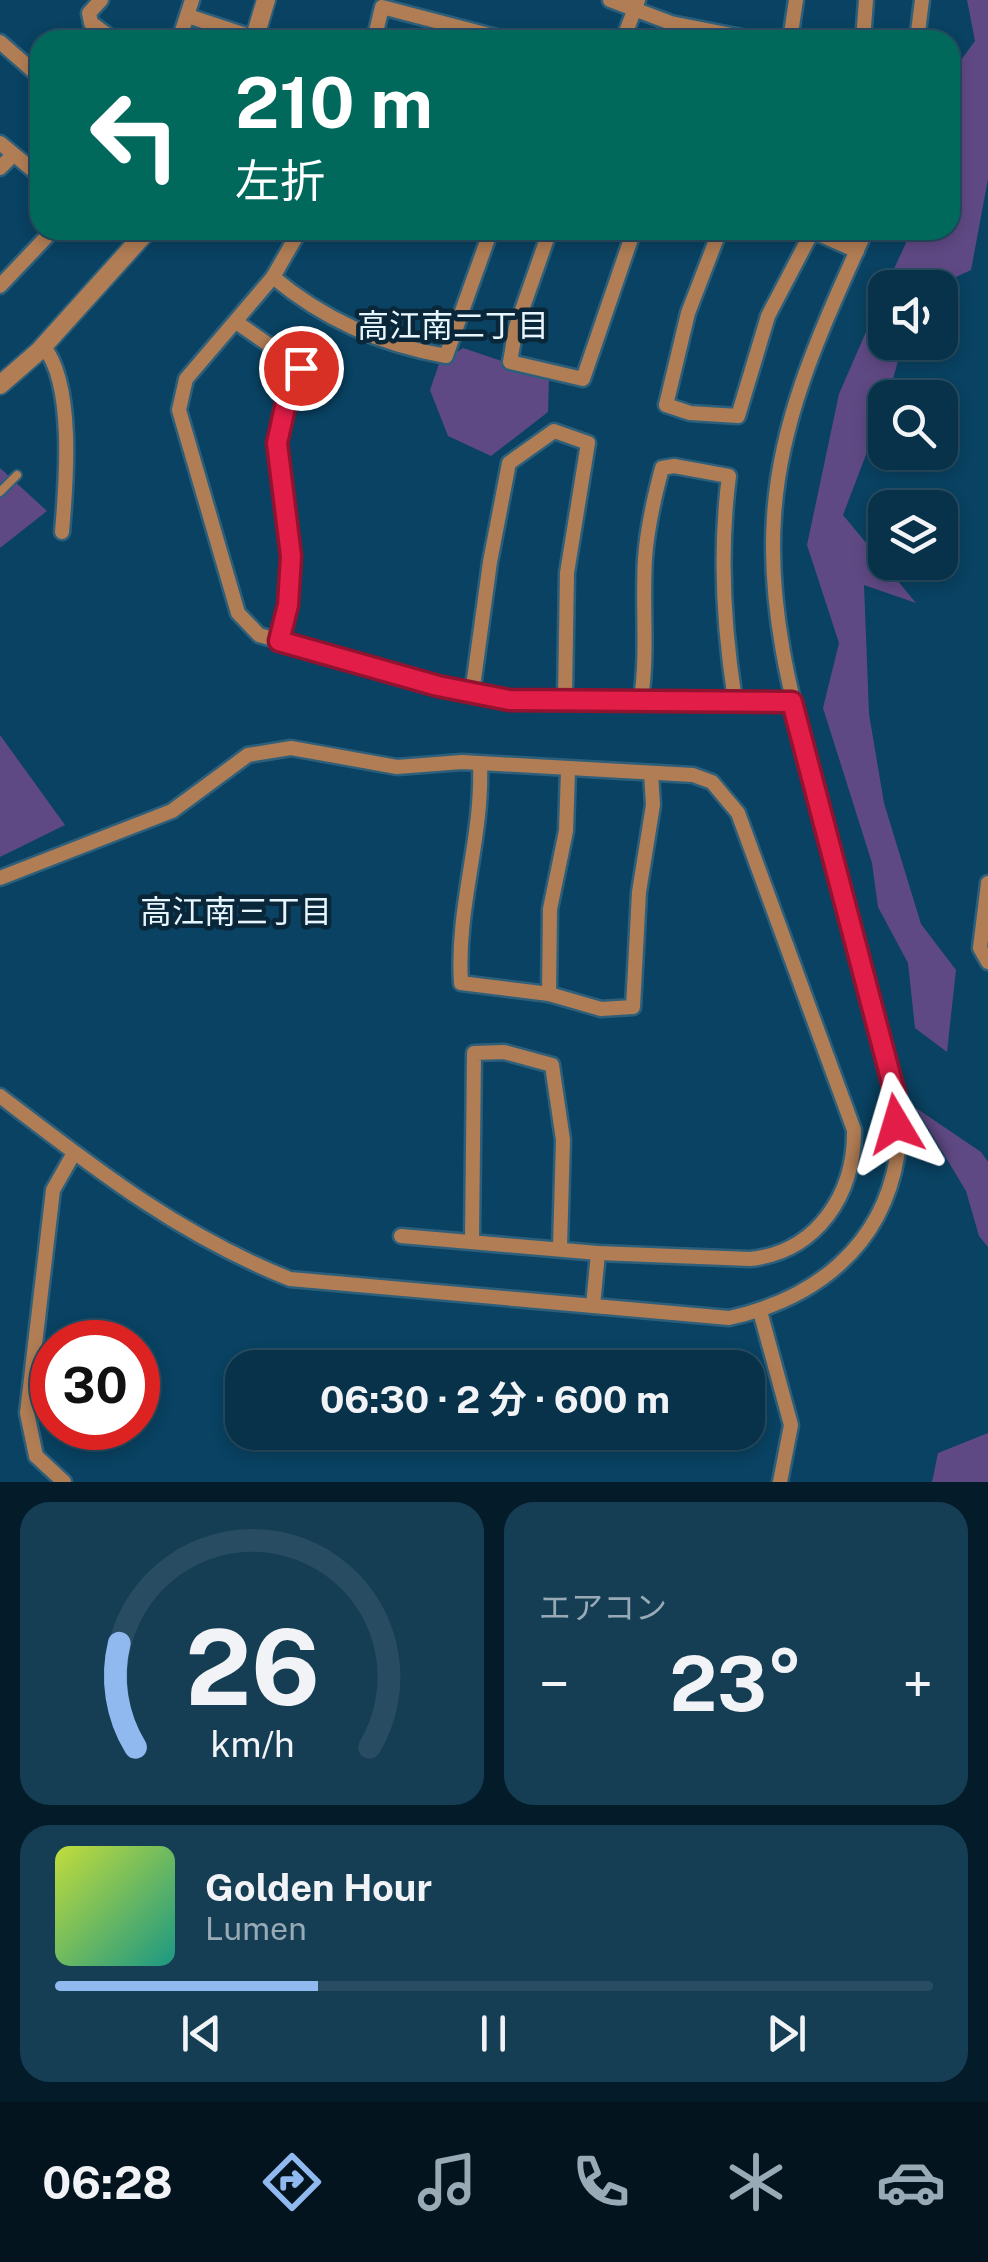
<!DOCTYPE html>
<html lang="ja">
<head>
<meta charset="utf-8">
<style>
  :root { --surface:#07324a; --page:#153e54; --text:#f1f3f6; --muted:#98aab5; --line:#284d62; --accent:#90b9f0 }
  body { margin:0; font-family:"Public Sans","Noto Sans JP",sans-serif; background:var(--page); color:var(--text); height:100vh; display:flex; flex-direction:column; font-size:38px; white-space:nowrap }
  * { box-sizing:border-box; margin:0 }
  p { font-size:32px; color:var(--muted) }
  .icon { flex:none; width:55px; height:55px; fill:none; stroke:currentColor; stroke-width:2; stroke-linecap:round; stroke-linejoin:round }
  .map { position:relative; height:1482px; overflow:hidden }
  .side { display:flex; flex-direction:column; gap:20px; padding:20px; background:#041c29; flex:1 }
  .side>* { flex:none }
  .banner { position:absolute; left:30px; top:30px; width:930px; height:210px; border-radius:30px; box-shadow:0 5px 15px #0003,0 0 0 2px var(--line); background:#00695c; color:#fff; overflow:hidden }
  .tools { position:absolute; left:868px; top:270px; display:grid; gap:20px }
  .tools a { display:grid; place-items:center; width:90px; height:90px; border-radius:20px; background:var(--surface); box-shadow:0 5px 15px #0003,0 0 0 2px var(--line); font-size:50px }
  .speed { position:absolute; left:30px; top:1320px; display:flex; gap:20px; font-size:50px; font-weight:700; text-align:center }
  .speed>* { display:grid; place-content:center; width:130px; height:130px; border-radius:50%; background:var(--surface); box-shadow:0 5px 15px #0003,0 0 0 2px var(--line); line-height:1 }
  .speed .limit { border:15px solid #d22; background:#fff; color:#111 }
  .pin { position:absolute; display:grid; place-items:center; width:85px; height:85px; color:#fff; margin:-42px; border:5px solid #fff; border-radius:50%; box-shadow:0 2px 10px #0007 }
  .me { position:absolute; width:110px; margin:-55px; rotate:353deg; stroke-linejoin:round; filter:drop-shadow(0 0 8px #0008) }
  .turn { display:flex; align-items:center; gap:35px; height:210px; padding:0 40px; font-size:45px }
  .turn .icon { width:130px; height:130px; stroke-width:2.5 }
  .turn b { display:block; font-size:70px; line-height:85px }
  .big { font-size:75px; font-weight:700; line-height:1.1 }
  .side .widget { flex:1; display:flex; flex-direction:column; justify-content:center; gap:15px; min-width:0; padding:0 35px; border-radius:30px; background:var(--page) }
  .side .dial { align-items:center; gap:0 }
  .dial svg { height:260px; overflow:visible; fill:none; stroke:var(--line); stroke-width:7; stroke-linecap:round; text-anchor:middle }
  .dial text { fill:var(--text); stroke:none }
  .song { display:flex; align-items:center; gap:30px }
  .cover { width:120px; height:120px; border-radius:15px; background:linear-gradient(135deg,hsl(70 70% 55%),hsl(170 70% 35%)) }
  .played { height:10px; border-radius:5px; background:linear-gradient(90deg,var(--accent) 30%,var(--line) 30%) }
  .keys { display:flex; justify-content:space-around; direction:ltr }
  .heat { display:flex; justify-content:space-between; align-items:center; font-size:55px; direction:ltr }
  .side .tiles { flex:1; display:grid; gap:20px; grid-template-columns:1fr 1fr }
  .widget:last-child { grid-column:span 2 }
  .trip { position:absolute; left:225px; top:1350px; width:540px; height:100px; border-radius:30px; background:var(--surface); box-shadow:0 5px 15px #0003,0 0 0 2px var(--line); font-weight:700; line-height:100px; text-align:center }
  .tab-bar { display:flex; height:160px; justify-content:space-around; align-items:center; background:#03141e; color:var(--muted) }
  .tab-bar .icon { width:70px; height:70px }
  .tab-bar .on { color:var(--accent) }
  .tab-bar b { font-size:45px; color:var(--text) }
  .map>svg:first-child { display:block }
  .green { fill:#5f4984 }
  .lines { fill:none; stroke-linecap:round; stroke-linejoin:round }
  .service-casing { stroke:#2d5f7b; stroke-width:12 }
  .minor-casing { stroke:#2d5f7b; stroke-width:19 }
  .tertiary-casing { stroke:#2d5f7b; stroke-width:22 }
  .service { stroke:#b17d54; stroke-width:8 }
  .minor { stroke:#b17d54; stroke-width:14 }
  .tertiary { stroke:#b17d54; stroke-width:18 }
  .route-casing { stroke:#92132f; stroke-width:25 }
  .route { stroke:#e11d48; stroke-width:18 }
  .labels { text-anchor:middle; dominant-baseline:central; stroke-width:9; stroke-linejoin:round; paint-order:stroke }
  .neighbourhood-label { font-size:32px; fill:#e7f5fe; stroke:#0a2739 }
</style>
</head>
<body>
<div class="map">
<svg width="988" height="1482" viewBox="0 0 988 1482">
  <rect width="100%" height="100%" fill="#094262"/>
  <g class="green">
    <path d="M 967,0 L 988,0 L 988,179 L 971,270 L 934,287 L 885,288 L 912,230 L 950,230 L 950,75 L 975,41 Z"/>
    <path d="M 885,288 L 885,342 L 903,343 L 888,397 L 843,515 L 916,603 L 864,585 L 869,714 L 884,803 L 921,924 L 956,970 L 947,1052 L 915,1028 L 908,963 L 878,907 L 872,863 L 823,708 L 839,643 L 807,545 L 839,394 Z"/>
    <path d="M 463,348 L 549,377 L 548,412 L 491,456 L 448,436 L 430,390 L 439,364 Z"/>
    <path d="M 0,468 L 47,511 L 0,548 Z"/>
    <path d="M 0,735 L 65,825 L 0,857 Z"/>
    <path d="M 916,1108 L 981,1152 L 988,1162 L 988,1247 L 979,1236 L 966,1191 Z"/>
    <path d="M 988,1433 L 988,1482 L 932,1482 L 938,1453 Z"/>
  </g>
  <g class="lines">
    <g class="service-casing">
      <path id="service" d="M 0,492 L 17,475"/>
    </g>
    <g class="minor-casing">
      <g id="minor">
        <path d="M 101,0 L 89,13 L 91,23 L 114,40"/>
        <path d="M 610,0 L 671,23 L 757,40"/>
        <path d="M 188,16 L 255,38"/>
        <path d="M 179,40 L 192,0"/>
        <path d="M 374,40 L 382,7 L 508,40"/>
        <path d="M 623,40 L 638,0"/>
        <path d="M 790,40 L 796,0"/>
        <path d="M 863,40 L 866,0"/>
        <path d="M 917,40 L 922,0"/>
        <path d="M 0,42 L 40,77"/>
        <path d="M 0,143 L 40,176"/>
        <path d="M 0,168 L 13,155"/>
        <path d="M 300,230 L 273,277 L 186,379 L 179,410 L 238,613 L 259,635 L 438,686 L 509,700 L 792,701"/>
        <path d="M 550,230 L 516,327 L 510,362 L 583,379 L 634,230"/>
        <path d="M 720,230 L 688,313 L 666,405 L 690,413 L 738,416 L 768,316 L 813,230"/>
        <path d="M 810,230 L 857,251"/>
        <path d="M 273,277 C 323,319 381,345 446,356 L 491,230"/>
        <path d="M 0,286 L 53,230"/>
        <path d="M 236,322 L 301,367 L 288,394 L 277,443 L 291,555 L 288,605 L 279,641"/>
        <path d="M 43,346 C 75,383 66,485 62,532"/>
        <path d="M 472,694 L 490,562 L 509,463 L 554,431 L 588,443 L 567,573 L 565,697"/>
        <path d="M 641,699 C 648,652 642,606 645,559 C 647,528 654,498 662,468 L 674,466 L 729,476 C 719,552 723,624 735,700"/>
        <path d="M 480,764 C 483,839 456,907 461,983 L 549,994 L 601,1009 L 633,1007 L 639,892 L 653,805 L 651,773"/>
        <path d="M 0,878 L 172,811 L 248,755 L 291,748 L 397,767 L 462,762 L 693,775 L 712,782 L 738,813 L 854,1130 C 855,1194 817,1252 750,1259 L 598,1253 L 401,1236"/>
        <path d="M 988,883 L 980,948 L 988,962"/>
        <path d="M 549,994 L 550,909 L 566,831 L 568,771"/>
        <path d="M 0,1096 C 94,1168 179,1235 290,1279 L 729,1318 C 815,1299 882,1247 897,1157 C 900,1137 896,1114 895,1094 C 871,1001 847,908 822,815 C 797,718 767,619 774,517 C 780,414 825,322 866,230"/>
        <path d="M 472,1240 L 474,1053 L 504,1052 L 552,1065 L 563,1140 L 560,1247"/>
        <path d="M 593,1306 L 598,1253"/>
        <path d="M 760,1311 L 791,1425 L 780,1482"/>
        <path d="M 64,1482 L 36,1456 L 27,1413 L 53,1190 L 74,1153"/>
      </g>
    </g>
    <g class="tertiary-casing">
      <g id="tertiary">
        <path d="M 254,40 L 266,0"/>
        <path d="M 0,385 L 39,351 L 148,230"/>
      </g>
    </g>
    <use href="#service" class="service"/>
    <use href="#minor" class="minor"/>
    <use href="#tertiary" class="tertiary"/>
  </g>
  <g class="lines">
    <g class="route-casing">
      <path id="route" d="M 301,368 L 288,394 L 277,443 L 291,556 L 288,605 L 279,641 L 438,686 L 509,700 L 792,702 L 895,1094 L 896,1124"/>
    </g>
    <use href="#route" class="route"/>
  </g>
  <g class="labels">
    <g class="neighbourhood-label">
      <text x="453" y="325">高江南二丁目</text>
      <text x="236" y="911">高江南三丁目</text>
    </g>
  </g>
</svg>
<div class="tools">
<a><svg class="icon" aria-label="sound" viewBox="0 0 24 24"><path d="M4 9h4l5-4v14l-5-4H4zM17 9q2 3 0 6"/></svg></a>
<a><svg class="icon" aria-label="search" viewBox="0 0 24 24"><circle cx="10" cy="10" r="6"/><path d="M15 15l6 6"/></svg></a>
<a><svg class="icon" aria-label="layers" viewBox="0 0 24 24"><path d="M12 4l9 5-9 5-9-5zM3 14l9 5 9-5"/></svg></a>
</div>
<div class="speed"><div class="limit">30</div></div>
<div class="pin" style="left:301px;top:368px;background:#d93025"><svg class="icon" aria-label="arrive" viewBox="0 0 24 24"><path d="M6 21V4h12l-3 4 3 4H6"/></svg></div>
<svg class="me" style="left:896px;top:1124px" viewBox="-20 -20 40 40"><path d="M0-17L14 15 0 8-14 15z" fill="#e11d48" stroke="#fff" stroke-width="4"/></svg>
<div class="trip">06:30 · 2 分 · 600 m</div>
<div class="banner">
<div class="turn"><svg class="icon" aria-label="left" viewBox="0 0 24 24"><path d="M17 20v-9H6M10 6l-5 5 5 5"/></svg><div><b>210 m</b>左折</div></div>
</div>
</div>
<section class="side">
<div class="tiles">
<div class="widget dial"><svg viewBox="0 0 100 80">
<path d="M14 69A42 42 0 1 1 86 69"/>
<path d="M14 69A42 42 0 0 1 9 37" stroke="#90b9f0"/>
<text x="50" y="56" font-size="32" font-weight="700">26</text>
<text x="50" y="72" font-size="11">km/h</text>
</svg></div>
<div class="widget"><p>エアコン</p>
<div class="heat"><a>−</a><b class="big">23°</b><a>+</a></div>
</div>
<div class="widget">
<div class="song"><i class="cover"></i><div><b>Golden Hour</b><p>Lumen</p></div></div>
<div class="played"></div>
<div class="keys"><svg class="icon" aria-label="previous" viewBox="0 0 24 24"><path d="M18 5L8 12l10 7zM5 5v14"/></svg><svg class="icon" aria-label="pause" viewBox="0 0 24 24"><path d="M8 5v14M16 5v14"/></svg><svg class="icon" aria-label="next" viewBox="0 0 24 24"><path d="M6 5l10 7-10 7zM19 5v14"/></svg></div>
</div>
</div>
</section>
<nav class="tab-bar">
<b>06:28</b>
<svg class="icon on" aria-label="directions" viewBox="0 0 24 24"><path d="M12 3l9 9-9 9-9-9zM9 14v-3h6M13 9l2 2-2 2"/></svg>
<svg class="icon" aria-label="music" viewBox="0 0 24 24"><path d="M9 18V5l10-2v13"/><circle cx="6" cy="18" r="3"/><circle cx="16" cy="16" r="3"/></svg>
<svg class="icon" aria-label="phone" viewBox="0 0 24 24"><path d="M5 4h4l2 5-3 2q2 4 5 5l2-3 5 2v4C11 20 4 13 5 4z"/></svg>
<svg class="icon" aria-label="climate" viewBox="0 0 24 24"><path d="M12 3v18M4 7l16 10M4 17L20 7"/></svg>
<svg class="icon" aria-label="car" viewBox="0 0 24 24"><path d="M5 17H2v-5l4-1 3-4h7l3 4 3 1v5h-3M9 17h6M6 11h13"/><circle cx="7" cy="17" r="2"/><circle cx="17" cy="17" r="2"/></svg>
</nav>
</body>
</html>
